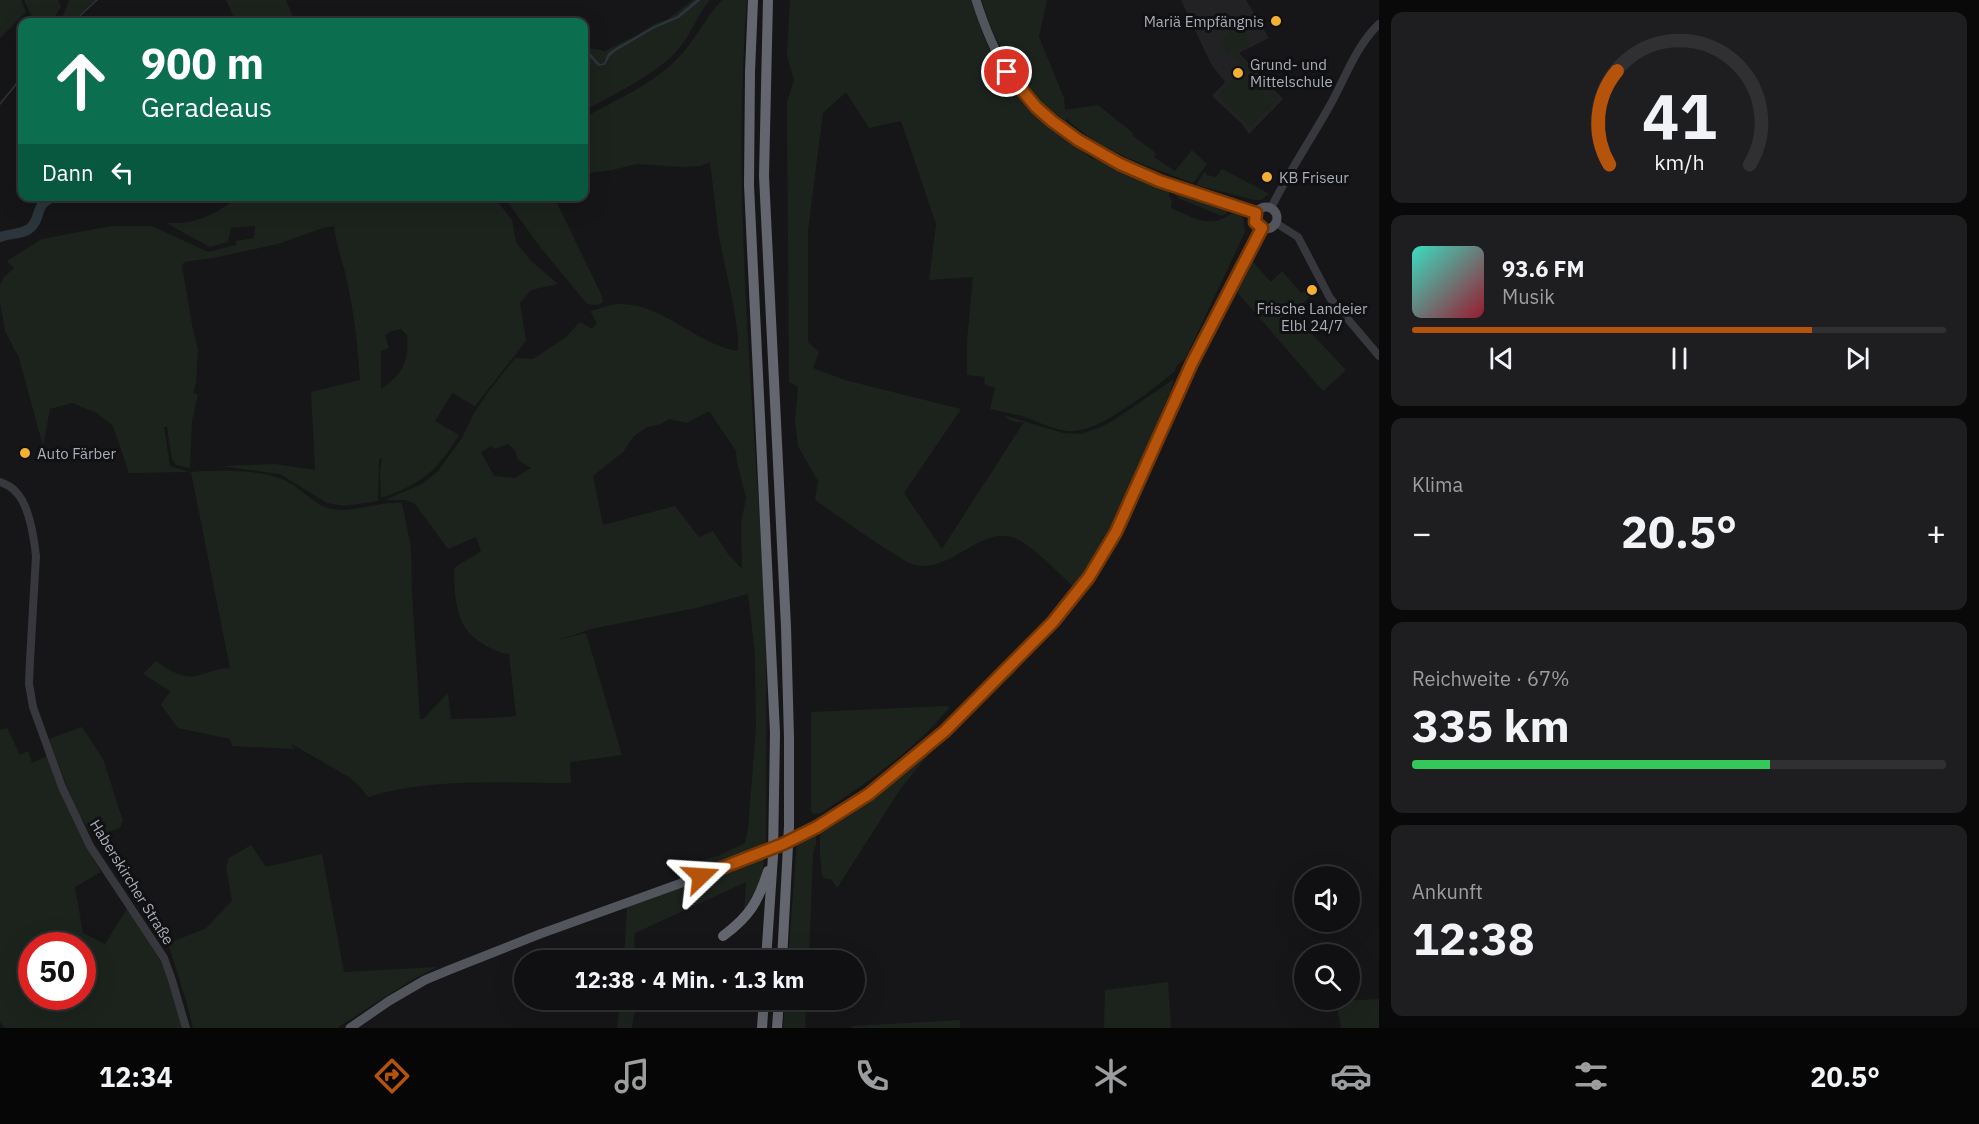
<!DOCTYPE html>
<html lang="de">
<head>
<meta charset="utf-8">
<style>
  :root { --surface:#101012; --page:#1e1e20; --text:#f1f3f6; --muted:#9c9d9f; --line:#303032; --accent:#b45309 }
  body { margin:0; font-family:"IBM Plex Sans",sans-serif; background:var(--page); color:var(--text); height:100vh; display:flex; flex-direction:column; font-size:22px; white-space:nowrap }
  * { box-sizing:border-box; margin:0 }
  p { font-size:20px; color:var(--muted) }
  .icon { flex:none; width:33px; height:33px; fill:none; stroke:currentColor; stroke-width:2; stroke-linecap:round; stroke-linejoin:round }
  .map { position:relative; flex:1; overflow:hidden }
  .drawer { display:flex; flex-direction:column; gap:12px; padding:12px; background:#09090a; width:600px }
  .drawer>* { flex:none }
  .banner { position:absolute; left:18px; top:18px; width:570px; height:183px; border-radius:12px; box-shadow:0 6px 24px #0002,0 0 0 2px var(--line); background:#0b6e4f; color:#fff; overflow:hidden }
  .buttons { position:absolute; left:1294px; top:866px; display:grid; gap:12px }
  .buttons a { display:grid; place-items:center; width:66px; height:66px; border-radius:50%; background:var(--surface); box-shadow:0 6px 24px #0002,0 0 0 2px var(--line); font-size:30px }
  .speed { position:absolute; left:18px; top:932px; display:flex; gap:12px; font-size:30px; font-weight:700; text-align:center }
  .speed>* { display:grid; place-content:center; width:78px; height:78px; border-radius:50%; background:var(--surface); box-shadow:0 6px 24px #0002,0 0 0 2px var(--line); line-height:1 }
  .speed .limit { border:9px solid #d22; background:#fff; color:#111 }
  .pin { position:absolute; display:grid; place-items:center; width:51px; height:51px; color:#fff; margin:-26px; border:3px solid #fff; border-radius:50%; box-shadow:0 2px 6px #0007 }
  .me { position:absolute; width:66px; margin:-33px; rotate:70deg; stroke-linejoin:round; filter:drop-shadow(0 0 4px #0008) }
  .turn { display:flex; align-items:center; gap:21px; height:126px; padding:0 24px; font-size:27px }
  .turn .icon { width:78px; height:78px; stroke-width:2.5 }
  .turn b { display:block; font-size:42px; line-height:51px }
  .then { display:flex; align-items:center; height:57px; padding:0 24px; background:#0003; gap:12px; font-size:22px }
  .big { font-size:45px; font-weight:700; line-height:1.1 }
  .drawer .widget { flex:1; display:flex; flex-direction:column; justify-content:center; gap:9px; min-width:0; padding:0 21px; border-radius:12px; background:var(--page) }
  .drawer .dial { align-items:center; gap:0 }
  .dial svg { height:156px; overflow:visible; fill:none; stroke:var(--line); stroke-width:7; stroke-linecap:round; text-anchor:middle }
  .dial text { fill:var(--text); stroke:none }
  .song { display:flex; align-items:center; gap:18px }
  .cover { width:72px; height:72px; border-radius:9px; background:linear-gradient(135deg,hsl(170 70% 55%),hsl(350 70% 35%)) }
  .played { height:6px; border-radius:3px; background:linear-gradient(90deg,var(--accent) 75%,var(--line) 75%) }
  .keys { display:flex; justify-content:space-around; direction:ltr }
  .heat { display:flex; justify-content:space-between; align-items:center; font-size:33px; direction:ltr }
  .charge { height:9px; border-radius:4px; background:linear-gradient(90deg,#34c759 67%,var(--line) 0) }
  .trip { position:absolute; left:514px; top:950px; width:351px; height:60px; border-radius:30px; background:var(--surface); box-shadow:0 6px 24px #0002,0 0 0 2px var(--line); font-weight:700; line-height:60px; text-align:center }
  .menu { display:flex; height:96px; justify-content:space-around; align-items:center; background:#060607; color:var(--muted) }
  .menu .icon { width:42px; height:42px }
  .menu .on { color:var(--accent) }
  .menu b { font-size:27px; color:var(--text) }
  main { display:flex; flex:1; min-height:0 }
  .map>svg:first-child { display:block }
  .built { fill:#222225 }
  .green { fill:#1c231d; fill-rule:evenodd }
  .water { fill:#2c353c }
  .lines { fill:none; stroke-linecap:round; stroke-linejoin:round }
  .stream { stroke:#2c353c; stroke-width:1.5 }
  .river { stroke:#2c353c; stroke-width:10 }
  .minor { stroke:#37383d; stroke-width:8 }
  .major { stroke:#53555c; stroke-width:9 }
  .highway { stroke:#63666e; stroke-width:10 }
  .major-bridge { stroke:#53555c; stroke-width:9 }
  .route-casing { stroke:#753606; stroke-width:15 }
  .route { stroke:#b45309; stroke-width:10 }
  .poi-dot { fill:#f2b134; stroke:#111113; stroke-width:2 }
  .labels { text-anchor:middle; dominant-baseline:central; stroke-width:6; stroke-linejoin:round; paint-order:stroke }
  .poi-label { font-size:15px; fill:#a8adb8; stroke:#111113; text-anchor:start }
  .street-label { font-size:15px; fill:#a8adb8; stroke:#111113 }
</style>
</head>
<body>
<main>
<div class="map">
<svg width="1379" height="1028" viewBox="0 0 1379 1028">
  <rect width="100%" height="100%" fill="#161618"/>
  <path class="built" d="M 1181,0 L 1246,0 L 1269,38 L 1239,53 L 1283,99 L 1249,134 L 1242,124 L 1212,96 L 1225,82 L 1211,64 Z"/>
  <g class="green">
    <path d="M 0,0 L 21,0 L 26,12 L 0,38 Z"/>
    <path d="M 24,0 L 58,0 L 61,7 L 51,22 L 34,22 Z"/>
    <path d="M 69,0 L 96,0 L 71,22 L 57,22 L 64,14 Z"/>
    <path d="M 226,0 L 286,0 L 295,22 L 236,22 Z"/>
    <path d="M 693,0 L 696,0 L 677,16 L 654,26 L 608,53 L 604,63 L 600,64 L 589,52 L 584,51 L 584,47 L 605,51 L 637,35 L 654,24 L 668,19 Z"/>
    <path d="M 701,0 L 710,0 C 696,16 690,38 674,54 C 649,78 614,94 584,111 L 584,55 L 588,55 L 598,66 L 605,65 L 610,56 L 616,51 L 655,28 L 679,18 Z"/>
    <path d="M 722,0 L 747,0 C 732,189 752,385 763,574 C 768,664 766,755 766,846 L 680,875 L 677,866 L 718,856 L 745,843 L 748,829 L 756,727 L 755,654 L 748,594 L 696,608 L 591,629 L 558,640 L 586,633 L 622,755 L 570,762 L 571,783 C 505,783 431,777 368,797 L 360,787 L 349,777 L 290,743 L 295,749 L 232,746 L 230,739 L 178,728 L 161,705 L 170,691 L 143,674 L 156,661 C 167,669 182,679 196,676 C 208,673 218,668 230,668 L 191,472 C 220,470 258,469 284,480 C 301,487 314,506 332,509 C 355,513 379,501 402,503 L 411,547 L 412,594 L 420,719 L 423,719 L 448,693 L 451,719 L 491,718 L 516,716 L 509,654 C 498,653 492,649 483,644 C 454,627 455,598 454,568 L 481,551 L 476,537 L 448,549 L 415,504 L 406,500 L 385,500 L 422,484 L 438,471 L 462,438 L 474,413 L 489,391 L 515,358 L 533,359 L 565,338 L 580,322 L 592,329 L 597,323 L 590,311 C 600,309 612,303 622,304 C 665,305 697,345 738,351 L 738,336 L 734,308 L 719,237 L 710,162 L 700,166 L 681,167 L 637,164 L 612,170 L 584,174 L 584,118 C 615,100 652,85 677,59 C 696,40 704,19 722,0 ZM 709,411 L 736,451 L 737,462 L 746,498 L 741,523 L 742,569 L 728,554 L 713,531 L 699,537 L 675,506 L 603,525 L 593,476 L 623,452 L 634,436 L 647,427 L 661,424 L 669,419 L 687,423 ZM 508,444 L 515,450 L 518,460 L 531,468 L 515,478 L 494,476 L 481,452 L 491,446 L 495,449 Z"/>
    <path d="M 790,0 L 971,0 L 983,35 L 1000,74 L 1030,112 L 1090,157 L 1169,190 L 1169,197 L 1172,200 L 1171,208 C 1195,218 1209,230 1232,213 L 1243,217 L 1245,232 L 1186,357 C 1182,362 1176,363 1175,371 C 1152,390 1096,435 1067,431 C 1051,429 1037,421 1022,416 C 1011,413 1001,412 990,409 L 995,388 L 984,384 L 985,377 L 967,375 L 967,340 L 973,277 L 929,280 L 936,224 L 901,121 L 869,128 L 846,92 L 823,113 L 808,231 L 808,342 L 819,352 L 813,368 L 845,380 L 961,409 L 904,493 L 942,549 L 1024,422 C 1015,422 1011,422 1003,415 L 1063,433 L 1081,434 L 1101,427 L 1114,420 L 1174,379 L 1171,390 C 1142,456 1118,527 1073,586 C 1058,573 1034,547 1017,539 C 982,523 953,573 915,565 C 906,563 898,556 891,552 C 865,536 840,517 815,500 L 818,481 L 798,446 L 795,421 L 798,387 L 789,382 L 787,102 L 794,80 L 787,56 Z"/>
    <path d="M 982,0 L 1047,0 L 1039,37 L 1064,98 L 1065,110 L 1098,105 L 1133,133 L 1133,136 L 1156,153 L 1154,157 L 1175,171 L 1192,150 L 1207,164 L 1193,183 C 1148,166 1101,152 1066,118 L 1066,122 C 1054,112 1040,103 1030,91 C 1010,67 989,31 982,0 Z"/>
    <path d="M 1242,29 L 1250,44 L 1235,52 L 1280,99 L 1277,102 L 1231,53 L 1227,55 L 1220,40 L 1229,36 L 1228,32 L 1232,30 L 1235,33 Z"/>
    <path d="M 1242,70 L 1275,103 L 1250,127 L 1218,94 Z"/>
    <path d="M 1222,169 L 1268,193 L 1270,193 L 1261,200 L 1254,200 L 1196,185 L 1205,171 L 1207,175 L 1216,177 Z"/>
    <path d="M 1176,191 L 1226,210 L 1227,213 L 1222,216 L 1180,199 L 1174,194 Z"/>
    <path d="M 240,196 L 494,197 L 512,220 L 516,242 L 531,261 L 558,284 L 531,290 L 520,303 L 526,341 L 475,406 L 452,393 L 435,421 L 459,435 C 436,472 423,483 381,498 L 380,473 L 382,458 L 379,460 L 378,501 L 345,506 L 327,503 L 280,474 L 221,466 L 275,464 L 315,470 L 311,392 L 360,380 C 358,347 354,313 347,281 C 343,262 336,245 334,226 L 323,228 L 278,244 L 213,258 L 184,262 L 182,266 L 193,330 L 198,349 L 196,383 L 193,393 L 198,395 L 192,420 L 190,468 L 176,465 L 172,459 L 167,427 L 164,427 L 170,466 L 189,472 L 129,473 L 113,426 L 97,413 L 72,403 L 50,409 L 43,446 L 19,358 L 5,331 L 0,301 L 0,285 L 4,277 L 14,268 L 7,261 L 42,239 L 111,226 L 152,226 L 208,252 L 236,245 L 236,241 L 254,238 L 255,226 L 231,228 L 228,242 L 210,247 L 166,223 C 199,224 214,215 240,196 ZM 401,329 L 407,335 C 409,362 403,374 381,389 L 381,351 L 389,348 L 385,335 L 392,331 Z"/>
    <path d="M 504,197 L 554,197 L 602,296 L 603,302 L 598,305 L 587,304 L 537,243 Z"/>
    <path d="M 1253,262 L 1271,282 L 1282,271 L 1301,293 L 1308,289 L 1312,294 L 1302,304 L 1297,318 L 1346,370 L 1323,391 L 1237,292 Z"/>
    <path d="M 1012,670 L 1016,671 L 932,751 L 913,773 L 899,791 L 837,888 L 831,879 L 826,879 L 822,876 L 820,856 L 820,829 L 888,783 L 957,724 Z"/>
    <path d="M 946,706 L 950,707 C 914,750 868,782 821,813 L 814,814 L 811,812 L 811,712 Z"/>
    <path d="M 82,727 L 103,759 L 123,821 L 120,828 L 100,835 L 93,834 C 75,815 59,764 49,739 Z"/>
    <path d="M 7,728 L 20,755 L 28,751 L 32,763 L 47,756 C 63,796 79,835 101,872 L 75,887 L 83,933 L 105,944 L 127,909 L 157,953 L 171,987 L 182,1028 L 5,1028 L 0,1022 L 0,730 ZM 32,945 L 82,945 L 82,996 L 32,996 Z"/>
    <path d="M 813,834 L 816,836 L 816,845 L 813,853 L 809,960 L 788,960 L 797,842 Z"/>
    <path d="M 251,845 L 266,867 L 322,854 L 344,972 L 437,967 L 410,981 L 337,1028 L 193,1028 L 187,1004 L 168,943 L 205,929 L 232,901 L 226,867 L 229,858 Z"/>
    <path d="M 764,857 C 763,884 758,893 744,914 L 746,882 L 635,933 L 634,943 L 637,960 L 624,960 L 627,907 Z"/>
    <path d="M 1168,982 L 1171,1028 L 1104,1028 L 1105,990 Z"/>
    <path d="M 620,999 L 637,999 L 632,1028 L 617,1028 Z"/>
    <path d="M 785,999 L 807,999 L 805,1028 L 783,1028 Z"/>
    <path d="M 1379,999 L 1379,1028 L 1341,1028 L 1336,1001 Z"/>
    <path d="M 960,1020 L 960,1028 L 852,1028 L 852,1026 Z"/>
  </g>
  <path class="water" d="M 696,0 L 701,0 L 679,18 L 655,28 L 616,51 L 610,56 L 605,65 L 598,66 L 588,55 L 584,55 L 584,51 L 589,52 L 600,64 L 604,63 L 608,53 L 614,49 L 654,26 L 677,16 Z"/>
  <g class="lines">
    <g class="stream">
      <path d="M 73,22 L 97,0"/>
      <path d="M 0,104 L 22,77"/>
    </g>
    <path class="river" d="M 0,237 C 10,233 20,235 29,229 C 43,219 32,203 57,196"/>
    <g class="minor">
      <path d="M 1271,208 C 1288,173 1310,141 1329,107 C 1345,79 1355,47 1379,24"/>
      <path d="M 1276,223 L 1298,237 L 1330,298 L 1379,356"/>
      <path d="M 0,482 C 6,484 12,487 16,492 C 29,505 34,538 36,556 L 30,660 L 29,684 L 33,707 L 62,787 L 90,846 L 164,958 L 172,980 L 186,1028"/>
    </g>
    <g class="major">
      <path d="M 976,0 C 984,25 993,49 1007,71 C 1048,137 1125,169 1195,193 C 1215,200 1235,208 1256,213"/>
      <circle cx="1266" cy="218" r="11"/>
      <path d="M 817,827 L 888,779 L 945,731 L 1053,622 L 1089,577 L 1130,504 L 1164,421 L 1192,363 L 1261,228"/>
      <path d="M 350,1028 L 389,1001 L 425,980 L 449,970 L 540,934 L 748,859"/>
    </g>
    <g class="highway">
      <path d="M 753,0 L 750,72 L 749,185 L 775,733 L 773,856 L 766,960"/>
      <path d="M 768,0 L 764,176 L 786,627 L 789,738 L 789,826 L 782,960"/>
      <path d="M 723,936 C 750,916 758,902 768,871"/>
      <path d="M 762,1028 L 764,999"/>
      <path d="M 777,1028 L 779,999"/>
    </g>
    <path class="major-bridge" d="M 748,859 L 817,827"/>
  </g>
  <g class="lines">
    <g class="route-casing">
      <path id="route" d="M 701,876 L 783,844 L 817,827 L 869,794 L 945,731 L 1053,622 L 1089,577 L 1116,532 L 1192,363 L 1262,228 L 1255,222 L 1256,213 L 1159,181 L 1120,164 L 1078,140 L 1052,121 L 1036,107 L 1007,72"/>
    </g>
    <use href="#route" class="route"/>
  </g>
  <g class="poi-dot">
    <circle cx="1276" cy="21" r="6"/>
    <circle cx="1238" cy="73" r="6"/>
    <circle cx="1267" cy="177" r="6"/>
    <circle cx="1312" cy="290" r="6"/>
    <circle cx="25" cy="453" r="6"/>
  </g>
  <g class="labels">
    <g class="poi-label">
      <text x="1264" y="21" text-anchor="end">Mariä Empfängnis</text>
      <text x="1250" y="64">Grund- und<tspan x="1250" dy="17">Mittelschule</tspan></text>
      <text x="1279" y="177">KB Friseur</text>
      <text x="1312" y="308" text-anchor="middle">Frische Landeier<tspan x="1312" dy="17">Elbl 24/7</tspan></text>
      <text x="37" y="453">Auto Färber</text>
    </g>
    <g class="street-label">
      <text transform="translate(132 882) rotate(58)">Haberskircher Straße</text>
    </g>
  </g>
</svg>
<div class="buttons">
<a><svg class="icon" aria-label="sound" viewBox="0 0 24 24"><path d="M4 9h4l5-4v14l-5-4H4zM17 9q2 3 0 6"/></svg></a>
<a><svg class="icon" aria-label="search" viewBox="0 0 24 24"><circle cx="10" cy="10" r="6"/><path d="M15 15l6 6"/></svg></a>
</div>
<div class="speed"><div class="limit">50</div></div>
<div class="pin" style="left:1007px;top:72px;background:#d93025"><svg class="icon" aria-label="arrive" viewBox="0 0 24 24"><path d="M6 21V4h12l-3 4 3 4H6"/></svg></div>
<svg class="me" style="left:701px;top:876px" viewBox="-20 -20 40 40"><path d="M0-17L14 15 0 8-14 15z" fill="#b45309" stroke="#fff" stroke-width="4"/></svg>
<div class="trip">12:38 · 4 Min. · 1.3 km</div>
<div class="banner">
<div class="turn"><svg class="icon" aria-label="ahead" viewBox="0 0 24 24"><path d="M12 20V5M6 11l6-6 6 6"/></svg><div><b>900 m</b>Geradeaus</div></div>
<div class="then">Dann<svg class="icon" aria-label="left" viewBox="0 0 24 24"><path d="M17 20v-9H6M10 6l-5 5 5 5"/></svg></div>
</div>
</div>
<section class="drawer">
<div class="widget dial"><svg viewBox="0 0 100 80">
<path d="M14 69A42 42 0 1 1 86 69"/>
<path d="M14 69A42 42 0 0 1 18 21" stroke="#b45309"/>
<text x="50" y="56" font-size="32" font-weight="700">41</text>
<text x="50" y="72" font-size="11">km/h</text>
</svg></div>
<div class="widget">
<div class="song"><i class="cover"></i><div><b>93.6 FM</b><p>Musik</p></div></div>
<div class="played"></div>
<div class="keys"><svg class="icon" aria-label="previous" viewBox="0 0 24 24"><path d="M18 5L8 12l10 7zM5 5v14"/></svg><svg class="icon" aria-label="pause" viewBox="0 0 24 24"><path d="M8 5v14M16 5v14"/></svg><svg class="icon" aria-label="next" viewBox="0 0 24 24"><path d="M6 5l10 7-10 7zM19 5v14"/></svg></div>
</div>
<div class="widget"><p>Klima</p>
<div class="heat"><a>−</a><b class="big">20.5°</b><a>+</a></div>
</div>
<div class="widget"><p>Reichweite · 67%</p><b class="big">335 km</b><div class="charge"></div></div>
<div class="widget"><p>Ankunft</p><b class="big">12:38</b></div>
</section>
</main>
<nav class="menu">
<b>12:34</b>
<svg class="icon on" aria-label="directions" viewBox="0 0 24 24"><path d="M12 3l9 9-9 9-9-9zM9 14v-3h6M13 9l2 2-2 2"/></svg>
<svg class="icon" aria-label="music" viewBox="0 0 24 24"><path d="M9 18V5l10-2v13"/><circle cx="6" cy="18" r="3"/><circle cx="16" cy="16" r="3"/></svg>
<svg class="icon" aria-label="phone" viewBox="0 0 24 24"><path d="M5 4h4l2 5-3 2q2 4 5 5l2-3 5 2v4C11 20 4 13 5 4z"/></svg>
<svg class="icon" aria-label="climate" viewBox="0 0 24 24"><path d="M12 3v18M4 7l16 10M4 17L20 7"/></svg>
<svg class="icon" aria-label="car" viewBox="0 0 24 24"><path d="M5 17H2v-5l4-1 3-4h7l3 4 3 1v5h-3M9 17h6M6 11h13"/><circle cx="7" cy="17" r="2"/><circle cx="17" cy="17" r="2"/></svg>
<svg class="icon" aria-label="filters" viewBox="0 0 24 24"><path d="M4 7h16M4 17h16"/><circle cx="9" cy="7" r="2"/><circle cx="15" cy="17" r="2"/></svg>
<b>20.5°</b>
</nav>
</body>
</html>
